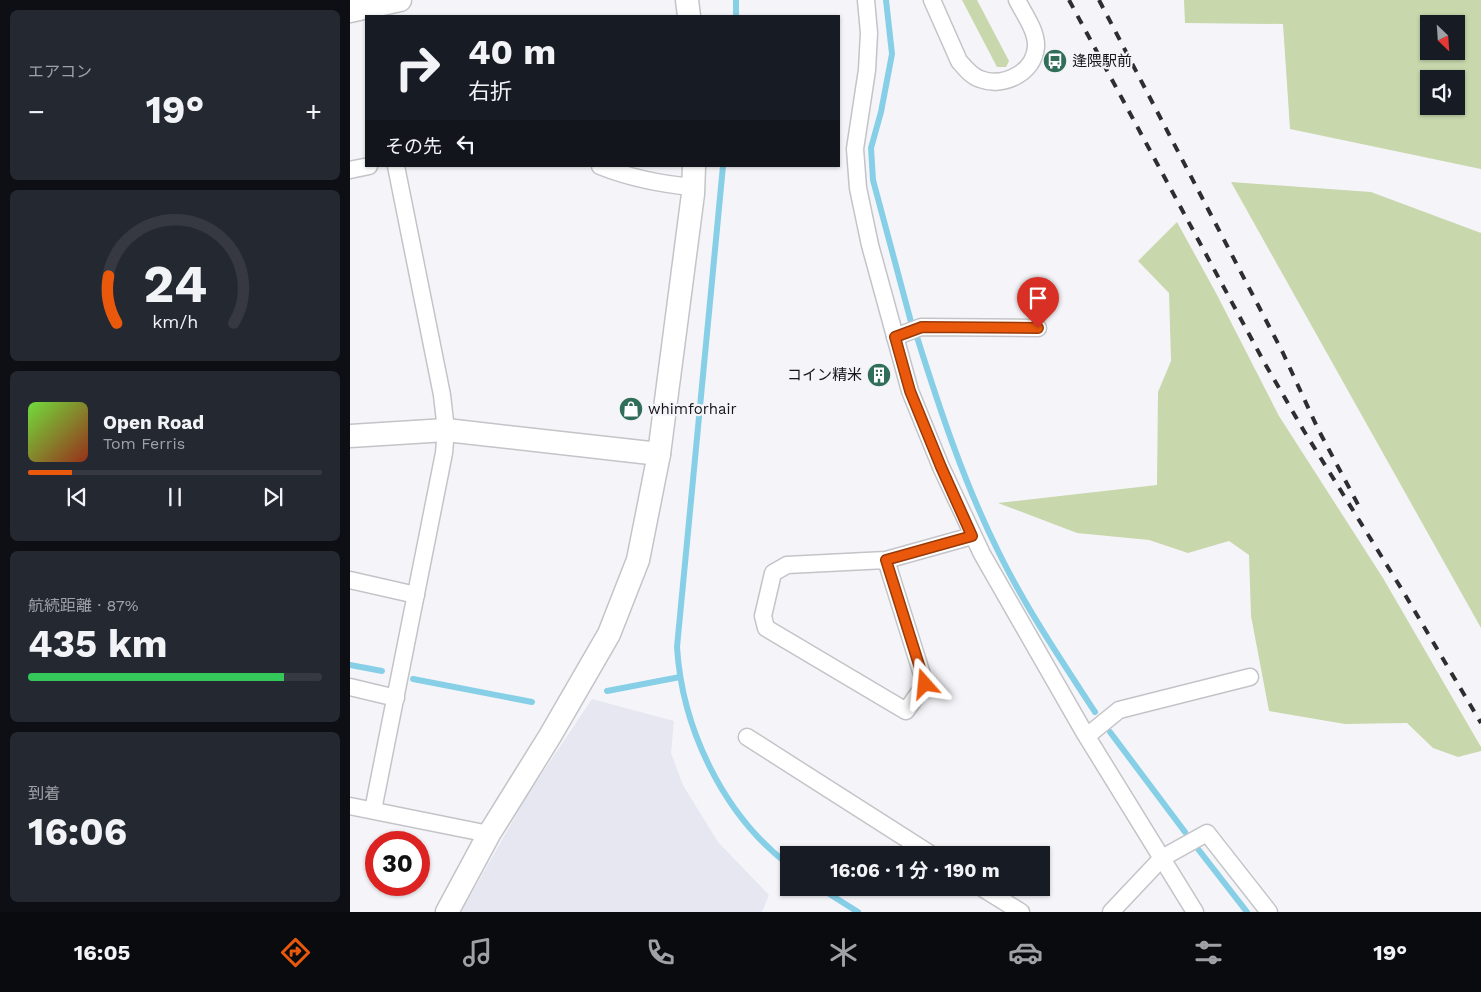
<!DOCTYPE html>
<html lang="ja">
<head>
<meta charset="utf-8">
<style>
  :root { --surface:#171b24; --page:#242831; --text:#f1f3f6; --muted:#9ea1a6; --line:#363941; --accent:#ea580c }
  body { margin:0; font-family:"Work Sans","Noto Sans JP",sans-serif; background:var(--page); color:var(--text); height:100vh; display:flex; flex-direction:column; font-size:19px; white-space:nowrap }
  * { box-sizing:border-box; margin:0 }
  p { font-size:16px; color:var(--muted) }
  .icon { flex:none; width:28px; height:28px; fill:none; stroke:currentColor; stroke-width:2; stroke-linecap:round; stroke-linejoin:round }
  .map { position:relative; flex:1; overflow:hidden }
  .sheet { display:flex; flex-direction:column; gap:10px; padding:10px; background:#0d0f14; width:350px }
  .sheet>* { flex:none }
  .top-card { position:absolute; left:15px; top:15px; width:475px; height:152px; border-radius:0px; box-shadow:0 1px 4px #0004; background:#171b24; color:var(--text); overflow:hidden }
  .needle { width:32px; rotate:155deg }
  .buttons { position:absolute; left:1070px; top:15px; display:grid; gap:10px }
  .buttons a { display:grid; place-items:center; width:45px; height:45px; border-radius:0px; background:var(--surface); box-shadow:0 1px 4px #0004; font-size:25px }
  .speed { position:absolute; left:15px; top:831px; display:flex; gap:10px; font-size:25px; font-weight:700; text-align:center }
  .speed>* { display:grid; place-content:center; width:65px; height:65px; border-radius:50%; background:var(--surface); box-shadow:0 1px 4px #0004; line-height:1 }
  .speed .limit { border:8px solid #d22; background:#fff; color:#111 }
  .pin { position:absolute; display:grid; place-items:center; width:42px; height:42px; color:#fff; margin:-51px -21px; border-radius:50% 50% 50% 0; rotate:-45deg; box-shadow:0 0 5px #0007 }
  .pin .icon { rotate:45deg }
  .me { position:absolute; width:55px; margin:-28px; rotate:342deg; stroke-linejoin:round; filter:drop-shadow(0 0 4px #0008) }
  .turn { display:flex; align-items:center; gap:18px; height:105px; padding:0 20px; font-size:22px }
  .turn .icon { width:65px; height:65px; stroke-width:2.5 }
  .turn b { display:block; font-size:35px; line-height:42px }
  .then { display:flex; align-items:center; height:48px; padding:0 20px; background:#0003; gap:10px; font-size:19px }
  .big { font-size:38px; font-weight:700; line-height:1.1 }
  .sheet .card { flex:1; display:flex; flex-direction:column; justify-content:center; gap:8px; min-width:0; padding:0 18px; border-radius:8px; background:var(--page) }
  .sheet .dial { align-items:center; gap:0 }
  .dial svg { height:130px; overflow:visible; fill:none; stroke:var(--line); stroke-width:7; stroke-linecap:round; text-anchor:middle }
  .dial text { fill:var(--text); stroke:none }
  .song { display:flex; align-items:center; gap:15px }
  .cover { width:60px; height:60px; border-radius:8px; background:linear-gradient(135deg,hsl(100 70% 55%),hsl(10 70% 35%)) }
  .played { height:5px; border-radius:2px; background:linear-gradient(90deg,var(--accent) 15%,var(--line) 15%) }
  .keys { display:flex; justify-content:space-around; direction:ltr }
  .heat { display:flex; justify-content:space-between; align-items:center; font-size:28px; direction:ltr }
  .charge { height:8px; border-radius:4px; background:linear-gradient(90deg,#34c759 87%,var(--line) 0) }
  .trip { position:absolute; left:430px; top:846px; width:270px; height:50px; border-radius:0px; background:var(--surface); box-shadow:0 1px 4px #0004; font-weight:700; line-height:50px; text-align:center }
  .tabs { display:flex; height:80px; justify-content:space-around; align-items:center; background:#090b0e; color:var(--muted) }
  .tabs .icon { width:35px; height:35px }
  .tabs .active { color:var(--accent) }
  .tabs b { font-size:22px; color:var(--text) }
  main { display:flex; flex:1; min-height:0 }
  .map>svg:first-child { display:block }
  .built { fill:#e7e7f2 }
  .green { fill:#c8d7ac; fill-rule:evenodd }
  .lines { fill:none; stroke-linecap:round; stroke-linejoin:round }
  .stream { stroke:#86cfe6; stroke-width:6 }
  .street-casing { stroke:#c3c4c7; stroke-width:19 }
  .secondary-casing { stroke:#c3c4c7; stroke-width:25 }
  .street { stroke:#fff; stroke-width:16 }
  .secondary { stroke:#fff; stroke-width:22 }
  .rail { stroke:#2e2e30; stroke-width:4; stroke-dasharray:9 9; stroke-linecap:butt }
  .route-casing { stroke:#983908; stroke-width:12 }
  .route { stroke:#ea580c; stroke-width:9 }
  .labels { text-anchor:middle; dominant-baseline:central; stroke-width:4.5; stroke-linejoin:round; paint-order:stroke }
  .poi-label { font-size:15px; fill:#161618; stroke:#f5f5f9; text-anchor:start }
</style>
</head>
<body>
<main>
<section class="sheet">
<div class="card"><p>エアコン</p>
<div class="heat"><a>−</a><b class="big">19°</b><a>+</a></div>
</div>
<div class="card dial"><svg viewBox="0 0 100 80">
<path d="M14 69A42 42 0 1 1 86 69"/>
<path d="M14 69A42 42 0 0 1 9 40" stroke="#ea580c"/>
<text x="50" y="56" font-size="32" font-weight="700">24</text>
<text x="50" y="72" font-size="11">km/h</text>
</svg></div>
<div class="card">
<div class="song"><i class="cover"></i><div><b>Open Road</b><p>Tom Ferris</p></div></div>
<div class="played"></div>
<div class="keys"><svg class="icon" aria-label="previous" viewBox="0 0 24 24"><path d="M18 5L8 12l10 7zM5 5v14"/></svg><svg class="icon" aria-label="pause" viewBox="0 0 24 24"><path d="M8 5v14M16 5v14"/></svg><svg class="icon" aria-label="next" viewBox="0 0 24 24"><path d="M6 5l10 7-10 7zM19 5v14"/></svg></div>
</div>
<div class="card"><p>航続距離 · 87%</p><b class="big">435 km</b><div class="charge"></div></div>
<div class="card"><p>到着</p><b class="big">16:06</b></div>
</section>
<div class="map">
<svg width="1131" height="912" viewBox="0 0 1131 912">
  <rect width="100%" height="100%" fill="#f5f5f9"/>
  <path class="built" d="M 242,699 L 324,721 L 321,753 L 333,785 L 368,842 L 419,895 L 412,912 L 111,912 L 178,794 Z"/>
  <g class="green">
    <path d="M 612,0 L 627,0 L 659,61 L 656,67 L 647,67 Z"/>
    <path d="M 834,0 L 1131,0 L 1131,169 L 940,129 L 933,24 L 835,23 ZM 1079,24 L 1106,24 L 1106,51 L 1079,51 ZM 1079,79 L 1106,79 L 1106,106 L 1079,106 Z"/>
    <path d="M 881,182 L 1021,192 L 1131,233 L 1131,628 Z"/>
    <path d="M 827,222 L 866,293 L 929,416 L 1033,578 L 1131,747 L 1131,751 L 1108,757 L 1083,748 L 1057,723 L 995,724 L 919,711 L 901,616 L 899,555 L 879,541 L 838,553 L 799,540 L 727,533 L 648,503 L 807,485 L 808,392 L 821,361 L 819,293 L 788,261 Z"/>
  </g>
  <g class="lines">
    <g class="stream">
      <path d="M 386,0 L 386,16"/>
      <path d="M 536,0 L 542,54 L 531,112 L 521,148 L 523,180 L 561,322"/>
      <path d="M 373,166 L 327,647 C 332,728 373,815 439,865"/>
      <path d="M 567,337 C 590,410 614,483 649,553 C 676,608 711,660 745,712"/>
      <path d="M 0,665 L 32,671"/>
      <path d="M 63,679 L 182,702"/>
      <path d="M 257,691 L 330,677"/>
      <path d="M 760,732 L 835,832"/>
      <path d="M 848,849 L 897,912"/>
      <path d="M 470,888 L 508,912"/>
    </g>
    <g class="street-casing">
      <g id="street">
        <path d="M 516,0 L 519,33 L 517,70 L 505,149 L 508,188 L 520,245 L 560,391 L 591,467 L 632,554 L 734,732 L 845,912"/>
        <path d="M 582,0 L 609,61 C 615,68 621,76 630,79 C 653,88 684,73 686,47 C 687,31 674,14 667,0"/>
        <path d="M 250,166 C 280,178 310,184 343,187"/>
        <path d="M 0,170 L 19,166"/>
        <path d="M 545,337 L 571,327 L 688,328"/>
        <path d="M 536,560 L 575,684 L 556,711 L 416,628 L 413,616 L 423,573 L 437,565 L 536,560 L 622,536"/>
        <path d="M 0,580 L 66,595"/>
        <path d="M 0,687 L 46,698"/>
        <path d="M 737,736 L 769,710 L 900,677"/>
        <path d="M 397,737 L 582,855"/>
        <path d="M 0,806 L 139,834"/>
        <path d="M 23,810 L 94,453 L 96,430 L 92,395 L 46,166"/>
        <path d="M 632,888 L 671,912"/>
        <path d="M 761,912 L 812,858 L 857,833 L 919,912"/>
      </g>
    </g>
    <g class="secondary-casing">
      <g id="secondary">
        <path d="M 337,0 L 339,16"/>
        <path d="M 0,11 L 50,0"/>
        <path d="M 0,436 L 96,430 L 309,454"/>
        <path d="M 97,912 L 139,834 L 200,736 L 259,634 L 288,560 L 309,454 L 343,194 L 344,166"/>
      </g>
    </g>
    <use href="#street" class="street"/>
    <use href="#secondary" class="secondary"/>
    <g class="rail">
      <path d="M 719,0 L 914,362 L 954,431 L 1051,588 L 1131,723"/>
      <path d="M 749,0 L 933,353 L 968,429 L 1012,512"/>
    </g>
  </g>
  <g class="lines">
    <g class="route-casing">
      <path id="route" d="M 575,684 L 536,560 L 622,536 L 591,467 L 560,391 L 545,337 L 572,327 L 688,328"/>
    </g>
    <use href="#route" class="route"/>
  </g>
  <defs>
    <g id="bus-disc" transform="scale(1.25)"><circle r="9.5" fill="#316e59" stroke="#f5f5f9"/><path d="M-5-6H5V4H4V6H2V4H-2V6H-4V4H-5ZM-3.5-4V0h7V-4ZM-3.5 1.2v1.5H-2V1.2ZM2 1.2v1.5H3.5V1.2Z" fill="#fff"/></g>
    <g id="building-disc" transform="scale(1.25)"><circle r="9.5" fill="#316e59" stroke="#f5f5f9"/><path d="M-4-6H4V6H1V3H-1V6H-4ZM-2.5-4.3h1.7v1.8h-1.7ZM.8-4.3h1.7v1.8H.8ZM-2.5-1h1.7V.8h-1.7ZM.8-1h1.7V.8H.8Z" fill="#fff"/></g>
    <g id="shop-disc" transform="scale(1.25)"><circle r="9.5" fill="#316e59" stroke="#f5f5f9"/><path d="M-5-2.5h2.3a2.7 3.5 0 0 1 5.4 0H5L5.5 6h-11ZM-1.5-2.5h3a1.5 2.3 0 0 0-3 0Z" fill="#fff"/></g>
  </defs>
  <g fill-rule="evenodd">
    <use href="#bus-disc" x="705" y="61"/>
    <use href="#building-disc" x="529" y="375"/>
    <use href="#shop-disc" x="281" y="409"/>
  </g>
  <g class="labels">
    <g class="poi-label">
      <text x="722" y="61">逢隈駅前</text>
      <text x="512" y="375" text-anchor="end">コイン精米</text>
      <text x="298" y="409">whimforhair</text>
    </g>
  </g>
</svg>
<div class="buttons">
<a><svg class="needle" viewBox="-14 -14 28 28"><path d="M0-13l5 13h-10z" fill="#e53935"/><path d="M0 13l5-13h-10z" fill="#9ea1a6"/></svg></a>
<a><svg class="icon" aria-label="sound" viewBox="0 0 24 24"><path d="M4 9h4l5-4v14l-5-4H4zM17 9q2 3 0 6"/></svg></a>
</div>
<div class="speed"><div class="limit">30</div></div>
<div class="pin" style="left:688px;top:328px;background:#d93025"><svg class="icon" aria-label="arrive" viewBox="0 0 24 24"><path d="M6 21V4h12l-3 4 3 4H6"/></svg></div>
<svg class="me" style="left:575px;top:684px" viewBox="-20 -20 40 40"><path d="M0-17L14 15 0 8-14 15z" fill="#ea580c" stroke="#fff" stroke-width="4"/></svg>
<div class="trip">16:06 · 1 分 · 190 m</div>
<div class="top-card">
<div class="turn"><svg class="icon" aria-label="right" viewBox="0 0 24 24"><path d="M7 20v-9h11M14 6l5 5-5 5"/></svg><div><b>40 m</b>右折</div></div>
<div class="then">その先<svg class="icon" aria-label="left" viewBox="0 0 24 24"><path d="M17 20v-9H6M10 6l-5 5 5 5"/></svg></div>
</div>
</div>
</main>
<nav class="tabs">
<b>16:05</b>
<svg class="icon active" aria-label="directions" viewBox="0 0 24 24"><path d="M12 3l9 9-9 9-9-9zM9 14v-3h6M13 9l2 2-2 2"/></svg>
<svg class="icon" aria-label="music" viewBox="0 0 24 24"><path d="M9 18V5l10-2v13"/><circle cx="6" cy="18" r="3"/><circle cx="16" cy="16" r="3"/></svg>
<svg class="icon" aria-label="phone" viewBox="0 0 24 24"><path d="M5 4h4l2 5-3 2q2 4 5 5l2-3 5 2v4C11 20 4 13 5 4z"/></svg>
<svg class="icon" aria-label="climate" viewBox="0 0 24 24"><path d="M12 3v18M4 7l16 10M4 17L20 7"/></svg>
<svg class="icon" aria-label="car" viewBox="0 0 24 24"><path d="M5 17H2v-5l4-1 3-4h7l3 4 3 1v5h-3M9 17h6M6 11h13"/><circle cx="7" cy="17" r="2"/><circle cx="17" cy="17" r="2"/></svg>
<svg class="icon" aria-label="filters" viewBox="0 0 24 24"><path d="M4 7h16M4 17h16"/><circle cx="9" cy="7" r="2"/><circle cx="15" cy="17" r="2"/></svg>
<b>19°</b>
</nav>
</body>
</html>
